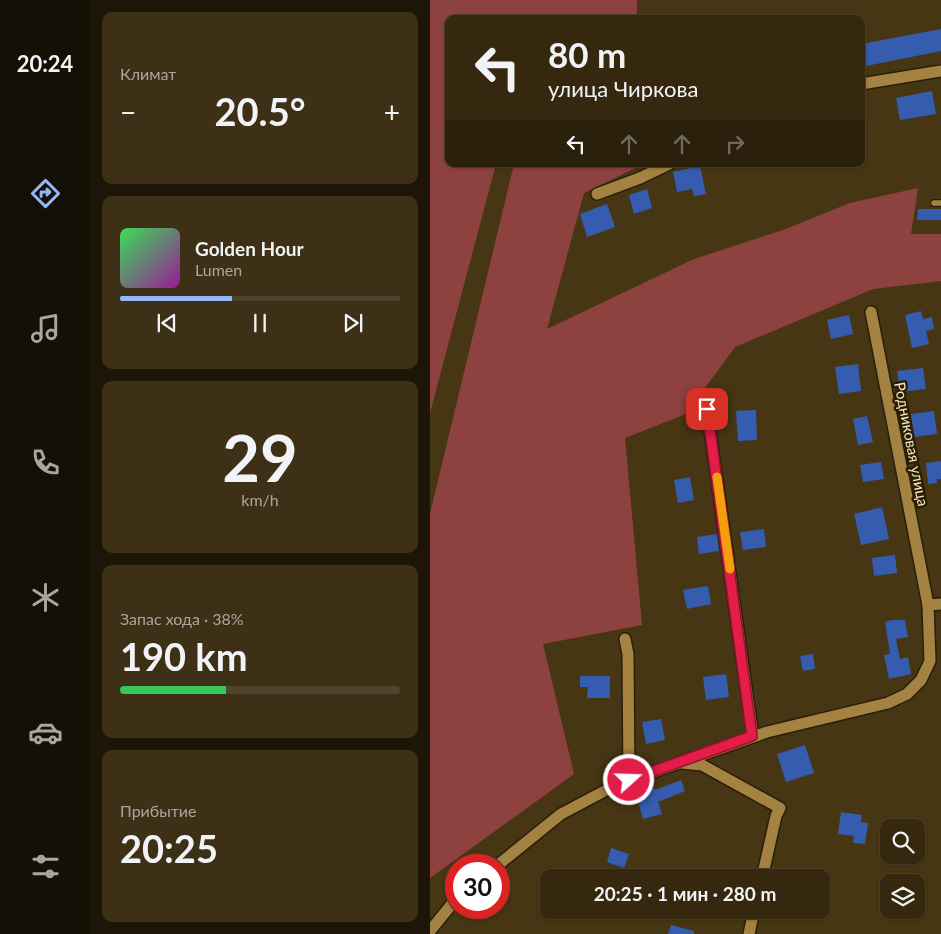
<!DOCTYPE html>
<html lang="ru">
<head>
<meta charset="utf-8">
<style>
  :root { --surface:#35280e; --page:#3d3017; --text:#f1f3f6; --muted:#aaa69e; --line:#4f442e; --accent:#93b7fd }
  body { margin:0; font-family:Lato,sans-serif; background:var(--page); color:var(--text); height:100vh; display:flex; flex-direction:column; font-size:19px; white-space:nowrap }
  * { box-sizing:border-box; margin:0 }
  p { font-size:16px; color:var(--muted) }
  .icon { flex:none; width:28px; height:28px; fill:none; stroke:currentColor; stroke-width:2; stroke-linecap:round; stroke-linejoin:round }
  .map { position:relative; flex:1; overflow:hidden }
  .panel { display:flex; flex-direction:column; gap:12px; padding:12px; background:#1d1608; width:340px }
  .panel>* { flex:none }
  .banner { position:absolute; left:15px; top:15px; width:420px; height:152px; border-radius:10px; box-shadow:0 1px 4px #0004,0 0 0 1px var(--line); background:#35280e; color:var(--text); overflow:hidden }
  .fabs { position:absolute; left:450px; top:819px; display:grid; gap:10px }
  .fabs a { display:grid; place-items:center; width:45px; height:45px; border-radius:10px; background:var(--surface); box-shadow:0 1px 4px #0004,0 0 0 1px var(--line); font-size:25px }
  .speed { position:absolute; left:15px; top:854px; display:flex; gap:10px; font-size:25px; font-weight:700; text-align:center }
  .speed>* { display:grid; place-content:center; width:65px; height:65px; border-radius:50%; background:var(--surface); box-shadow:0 1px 4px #0004,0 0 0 1px var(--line); line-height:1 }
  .speed .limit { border:8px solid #d22; background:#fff; color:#111 }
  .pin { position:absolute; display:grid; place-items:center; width:42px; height:42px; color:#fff; margin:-21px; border-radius:10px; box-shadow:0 2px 8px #0006 }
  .me { position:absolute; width:55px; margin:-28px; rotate:70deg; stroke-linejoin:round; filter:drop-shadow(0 0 4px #0008) }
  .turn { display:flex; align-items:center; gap:18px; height:105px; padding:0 20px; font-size:22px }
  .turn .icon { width:65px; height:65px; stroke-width:2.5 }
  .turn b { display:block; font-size:35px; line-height:42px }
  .lanes { display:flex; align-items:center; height:48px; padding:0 20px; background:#0003; justify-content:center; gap:25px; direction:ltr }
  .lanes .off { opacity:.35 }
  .big { font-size:38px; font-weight:700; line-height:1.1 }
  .panel .tile { flex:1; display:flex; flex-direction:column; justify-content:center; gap:8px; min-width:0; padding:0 18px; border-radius:10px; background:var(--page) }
  .panel .dial { align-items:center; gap:0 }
  .dial b { font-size:65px; line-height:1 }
  .song { display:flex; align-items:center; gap:15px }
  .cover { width:60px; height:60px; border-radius:8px; background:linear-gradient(135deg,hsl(130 70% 55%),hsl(300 70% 35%)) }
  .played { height:5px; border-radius:2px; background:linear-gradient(90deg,var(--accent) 40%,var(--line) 40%) }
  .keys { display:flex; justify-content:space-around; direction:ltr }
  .heat { display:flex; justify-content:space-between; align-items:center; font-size:28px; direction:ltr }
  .charge { height:8px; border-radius:4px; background:linear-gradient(90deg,#34c759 38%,var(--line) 0) }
  .trip { position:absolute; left:110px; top:869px; width:290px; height:50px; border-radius:10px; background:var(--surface); box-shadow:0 1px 4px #0004,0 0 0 1px var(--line); font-weight:700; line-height:50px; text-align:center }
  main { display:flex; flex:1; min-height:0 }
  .tab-bar { display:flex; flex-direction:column; width:90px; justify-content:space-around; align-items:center; background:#151006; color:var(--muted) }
  .tab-bar .icon { width:35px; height:35px }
  .tab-bar .current { color:var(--accent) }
  .tab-bar b { font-size:22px; color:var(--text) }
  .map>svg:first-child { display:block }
  .green { fill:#8e4240 }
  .building { fill:#355cae }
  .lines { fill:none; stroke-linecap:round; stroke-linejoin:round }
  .lane-casing { stroke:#291f0a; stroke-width:8 }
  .street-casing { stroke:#291f0a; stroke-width:14 }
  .lane { stroke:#a48342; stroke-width:5.5 }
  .street { stroke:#a48342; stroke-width:11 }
  .route-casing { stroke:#92132f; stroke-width:12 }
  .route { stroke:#e11d48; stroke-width:9 }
  .slow { stroke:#f59e0b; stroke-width:9 }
  .labels { text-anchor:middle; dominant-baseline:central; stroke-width:5; stroke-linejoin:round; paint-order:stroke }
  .street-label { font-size:15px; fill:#f6e4c4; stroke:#2b1e03 }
</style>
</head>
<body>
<main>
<nav class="tab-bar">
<b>20:24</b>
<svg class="icon current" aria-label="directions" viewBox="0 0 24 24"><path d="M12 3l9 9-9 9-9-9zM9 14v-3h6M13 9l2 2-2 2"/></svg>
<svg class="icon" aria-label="music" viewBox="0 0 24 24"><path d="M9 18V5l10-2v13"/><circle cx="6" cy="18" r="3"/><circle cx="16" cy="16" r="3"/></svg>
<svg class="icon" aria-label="phone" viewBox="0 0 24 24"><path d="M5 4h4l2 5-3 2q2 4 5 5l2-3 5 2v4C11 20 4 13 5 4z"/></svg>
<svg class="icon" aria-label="climate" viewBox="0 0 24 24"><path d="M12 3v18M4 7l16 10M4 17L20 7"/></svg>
<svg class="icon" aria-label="car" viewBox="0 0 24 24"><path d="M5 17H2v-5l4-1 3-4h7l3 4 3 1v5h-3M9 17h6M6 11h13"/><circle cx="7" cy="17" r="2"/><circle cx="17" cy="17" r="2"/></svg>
<svg class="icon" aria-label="filters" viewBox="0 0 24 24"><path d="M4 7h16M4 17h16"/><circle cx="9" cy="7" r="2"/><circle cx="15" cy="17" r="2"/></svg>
</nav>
<section class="panel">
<div class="tile"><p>Климат</p>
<div class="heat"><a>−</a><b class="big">20.5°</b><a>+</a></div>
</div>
<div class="tile">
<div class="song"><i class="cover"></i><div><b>Golden Hour</b><p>Lumen</p></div></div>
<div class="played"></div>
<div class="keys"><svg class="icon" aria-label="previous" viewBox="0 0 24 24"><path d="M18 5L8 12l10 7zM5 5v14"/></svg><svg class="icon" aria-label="pause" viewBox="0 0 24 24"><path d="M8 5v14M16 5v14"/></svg><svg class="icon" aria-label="next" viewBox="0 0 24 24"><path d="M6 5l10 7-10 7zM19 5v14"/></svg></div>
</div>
<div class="tile dial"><b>29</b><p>km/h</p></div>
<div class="tile"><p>Запас хода · 38%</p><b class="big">190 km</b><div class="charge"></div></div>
<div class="tile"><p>Прибытие</p><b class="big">20:25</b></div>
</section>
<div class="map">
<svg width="511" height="934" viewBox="0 0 511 934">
  <rect width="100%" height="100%" fill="#473613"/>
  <g class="green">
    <path d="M 0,0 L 207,0 L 207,19 L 19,19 L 19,164 L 66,164 L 0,413 Z"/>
    <path d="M 84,164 L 214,164 L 154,193 L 117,329 L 264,259 L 353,230 L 420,203 L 488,188 L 481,234 L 511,234 L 511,281 L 443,289 L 305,347 L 256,414 L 195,438 L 212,625 L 113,644 L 144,774 L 0,878 L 0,514 Z"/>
  </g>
  <g class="building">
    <path d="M 511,29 L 511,51 L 431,67 L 431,44 Z"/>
    <path d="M 502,91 L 506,114 L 470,120 L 466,98 Z"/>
    <path d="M 270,166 L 276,194 L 264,196 L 262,189 L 247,192 L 243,172 Z"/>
    <path d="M 217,189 L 222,208 L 204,214 L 199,195 Z"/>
    <path d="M 177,204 L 185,227 L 157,237 L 150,214 Z"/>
    <path d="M 488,209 L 511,209 L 511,220 L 487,220 Z"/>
    <path d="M 491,311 L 493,319 L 502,317 L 504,329 L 496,331 L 499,344 L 482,348 L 475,315 Z"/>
    <path d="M 419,315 L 423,334 L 401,339 L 397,320 Z"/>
    <path d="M 428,364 L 431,391 L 409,394 L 405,367 Z"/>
    <path d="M 493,368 L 496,389 L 470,392 L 467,371 Z"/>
    <path d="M 326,410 L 327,440 L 308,441 L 306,411 Z"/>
    <path d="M 504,411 L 507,434 L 484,437 L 481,414 Z"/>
    <path d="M 437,416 L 443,442 L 428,445 L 423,419 Z"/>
    <path d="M 511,461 L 511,479 L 507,479 L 507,483 L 498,484 L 496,463 Z"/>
    <path d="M 451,462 L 454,479 L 433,482 L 430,465 Z"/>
    <path d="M 260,477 L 264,500 L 248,503 L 244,480 Z"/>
    <path d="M 452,507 L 459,539 L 431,545 L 424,514 Z"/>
    <path d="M 334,529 L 336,547 L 313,550 L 310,532 Z"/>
    <path d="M 287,534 L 289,551 L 269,554 L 267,537 Z"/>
    <path d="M 465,555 L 467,573 L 444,576 L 442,558 Z"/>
    <path d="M 278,586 L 281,604 L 257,609 L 253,590 Z"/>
    <path d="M 462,620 L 475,620 L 478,637 L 466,639 L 470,659 L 478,657 L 481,674 L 459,679 L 454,655 L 460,654 L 455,622 Z"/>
    <path d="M 383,654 L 385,669 L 373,671 L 370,656 Z"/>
    <path d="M 296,674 L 299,697 L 276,700 L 273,677 Z"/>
    <path d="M 150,676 L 180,676 L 180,698 L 157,698 L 158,687 L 150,687 Z"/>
    <path d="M 231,719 L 235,740 L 216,744 L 212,722 Z"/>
    <path d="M 375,745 L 384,773 L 356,782 L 347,754 Z"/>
    <path d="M 251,780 L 255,791 L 228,802 L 232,814 L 213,819 L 205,789 L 223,784 L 225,790 Z"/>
    <path d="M 411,812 L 432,815 L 431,822 L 438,823 L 435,844 L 423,843 L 424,836 L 408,834 Z"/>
    <path d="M 181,848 L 199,854 L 194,868 L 177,862 Z"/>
    <path d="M 241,925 L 264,931 L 264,934 L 238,934 Z"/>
  </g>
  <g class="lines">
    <g class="lane-casing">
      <path id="lane" d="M 504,203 L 511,203"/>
    </g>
    <g class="street-casing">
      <g id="street">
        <path d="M 431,84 L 511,71"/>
        <path d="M 167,194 L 210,178 L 239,164"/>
        <path d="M 277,409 L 323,737"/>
        <path d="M 498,605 L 511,604"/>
        <path d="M 195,639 L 198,654 L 199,780"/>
        <path d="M 252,763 L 272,765 L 350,808 L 346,816 L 332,878"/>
        <path d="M 68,865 L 131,814 L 184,786 L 337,732 L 458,703 L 477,694 L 491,680 L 500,661 L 498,605 L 441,312"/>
        <path d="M 0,931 L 26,899"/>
        <path d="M 319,934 L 324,910"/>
      </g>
    </g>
    <use href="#lane" class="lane"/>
    <use href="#street" class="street"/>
  </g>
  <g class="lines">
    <g class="route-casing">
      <path id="route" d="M 199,780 L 322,736 L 277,409"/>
    </g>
    <use href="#route" class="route"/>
    <path class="slow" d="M 287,477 L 300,569"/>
  </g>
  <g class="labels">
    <g class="street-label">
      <text transform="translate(482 444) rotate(79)">Родниковая улица</text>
    </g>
  </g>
</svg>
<div class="fabs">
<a><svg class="icon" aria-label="search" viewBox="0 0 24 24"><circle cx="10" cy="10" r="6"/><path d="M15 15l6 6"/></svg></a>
<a><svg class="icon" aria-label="layers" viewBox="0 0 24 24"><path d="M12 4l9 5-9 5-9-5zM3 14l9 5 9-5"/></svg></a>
</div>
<div class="speed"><div class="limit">30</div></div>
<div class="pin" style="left:277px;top:409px;background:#d93025"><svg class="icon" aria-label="arrive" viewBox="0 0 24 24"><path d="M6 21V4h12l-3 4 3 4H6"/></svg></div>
<svg class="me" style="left:199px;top:780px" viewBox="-20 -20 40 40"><circle r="17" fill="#e11d48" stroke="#fff" stroke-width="3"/><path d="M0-11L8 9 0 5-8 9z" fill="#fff"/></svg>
<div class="trip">20:25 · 1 мин · 280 m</div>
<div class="banner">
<div class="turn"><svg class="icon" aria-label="left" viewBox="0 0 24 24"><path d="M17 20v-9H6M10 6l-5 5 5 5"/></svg><div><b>80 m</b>улица Чиркова</div></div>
<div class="lanes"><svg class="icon" aria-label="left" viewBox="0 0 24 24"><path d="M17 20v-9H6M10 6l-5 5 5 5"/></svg><svg class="icon off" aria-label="ahead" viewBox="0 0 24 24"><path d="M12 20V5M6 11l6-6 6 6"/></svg><svg class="icon off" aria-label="ahead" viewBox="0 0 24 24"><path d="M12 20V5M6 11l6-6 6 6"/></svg><svg class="icon off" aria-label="right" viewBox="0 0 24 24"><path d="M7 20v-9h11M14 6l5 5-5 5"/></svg></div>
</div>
</div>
</main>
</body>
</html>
